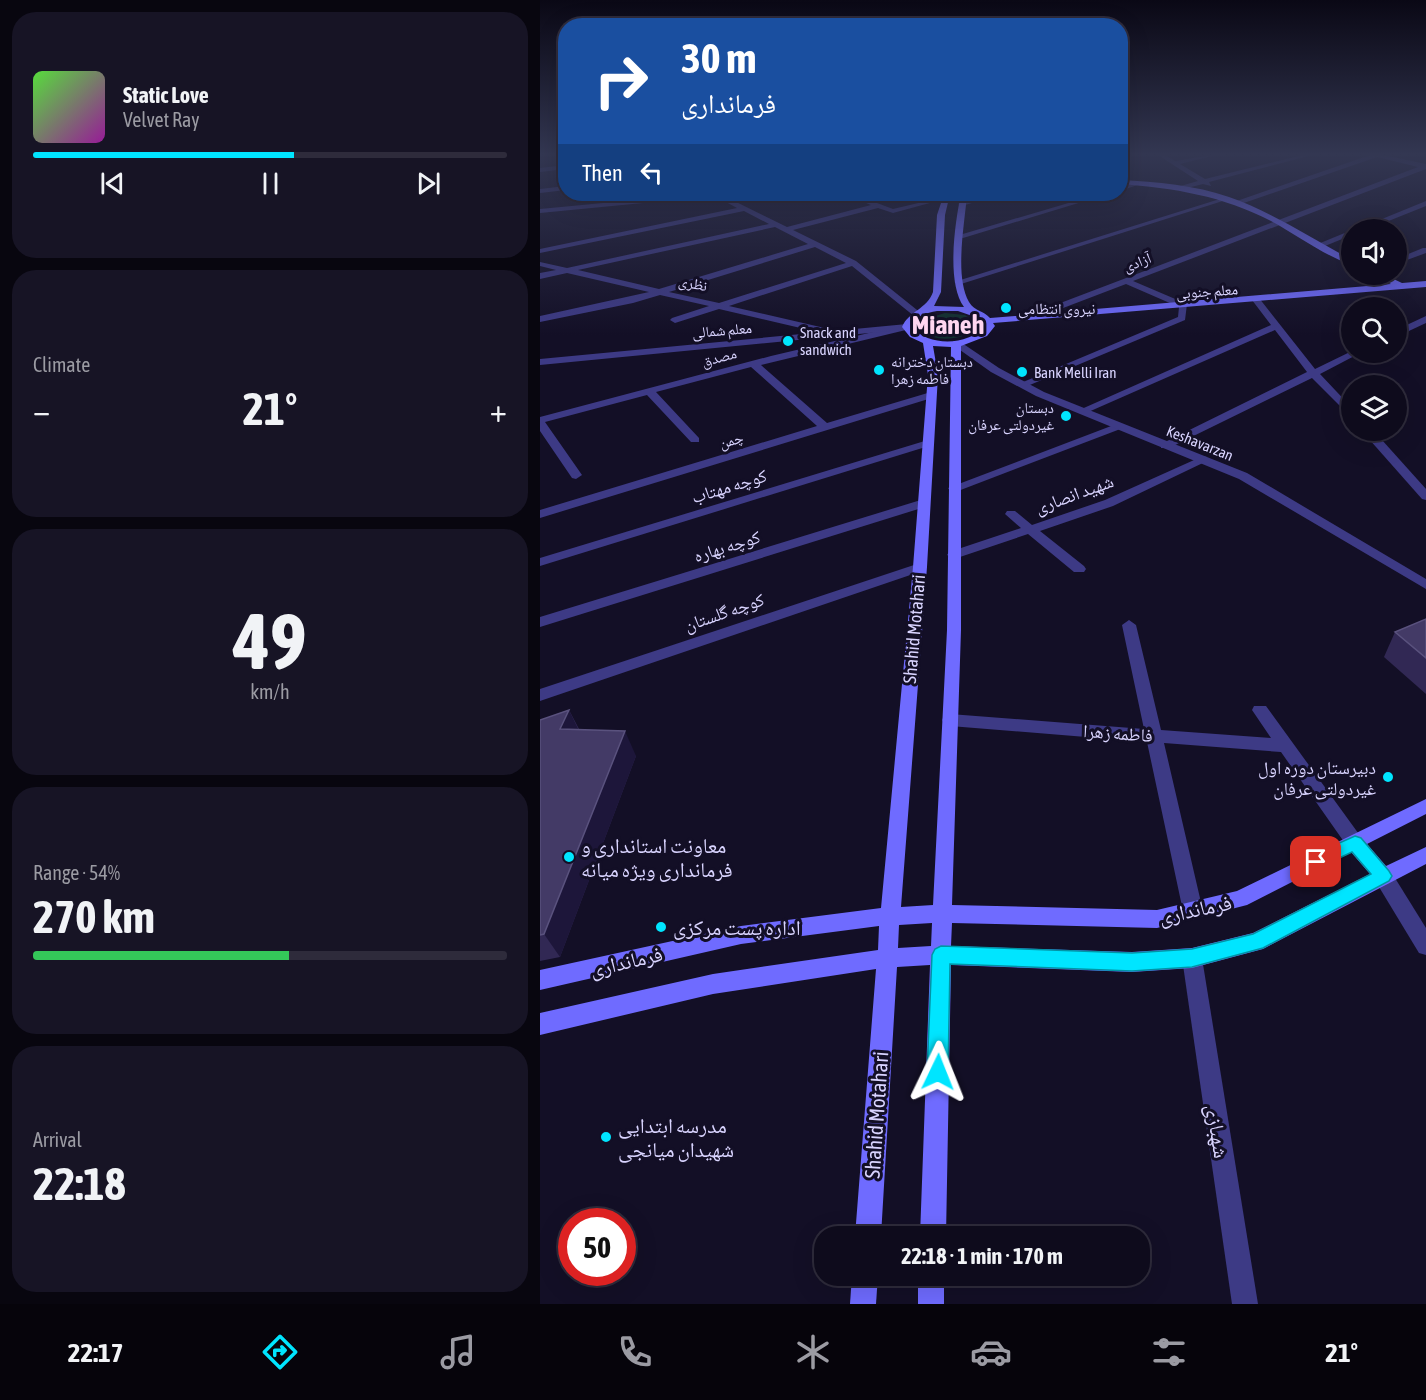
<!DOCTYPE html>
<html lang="en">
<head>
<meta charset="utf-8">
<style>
  :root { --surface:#0e0b1c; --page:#171425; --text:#f1f3f6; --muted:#9b9ba3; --line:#2e2b3b; --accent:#00e5ff }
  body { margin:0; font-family:"Asap Condensed","Noto Naskh Arabic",sans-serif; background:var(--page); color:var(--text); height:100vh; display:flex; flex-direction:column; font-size:22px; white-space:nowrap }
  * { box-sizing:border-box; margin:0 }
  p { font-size:20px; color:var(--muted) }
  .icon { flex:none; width:33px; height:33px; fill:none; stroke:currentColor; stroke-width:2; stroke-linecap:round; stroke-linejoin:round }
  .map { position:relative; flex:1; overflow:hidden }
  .side { display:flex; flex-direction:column; gap:12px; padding:12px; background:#08060f; width:540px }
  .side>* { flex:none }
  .top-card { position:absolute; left:18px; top:18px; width:570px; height:183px; border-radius:24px; box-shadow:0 6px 24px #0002,0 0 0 2px var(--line); background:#1a4fa0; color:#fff; overflow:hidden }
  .controls { position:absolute; left:801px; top:219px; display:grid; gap:12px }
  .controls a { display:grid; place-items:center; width:66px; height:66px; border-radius:50%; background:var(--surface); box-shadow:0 6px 24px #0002,0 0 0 2px var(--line); font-size:30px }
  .speed { position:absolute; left:18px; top:1208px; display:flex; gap:12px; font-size:30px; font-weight:700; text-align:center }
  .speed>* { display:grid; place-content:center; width:78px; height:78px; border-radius:50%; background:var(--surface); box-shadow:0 6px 24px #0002,0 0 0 2px var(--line); line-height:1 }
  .speed .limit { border:9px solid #d22; background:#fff; color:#111 }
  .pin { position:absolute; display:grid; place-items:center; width:51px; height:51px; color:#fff; margin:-26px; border-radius:12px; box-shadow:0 3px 9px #0006 }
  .me { position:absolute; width:66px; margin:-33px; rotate:2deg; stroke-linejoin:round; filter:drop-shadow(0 0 4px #0008) }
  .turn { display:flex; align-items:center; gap:21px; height:126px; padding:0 24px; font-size:27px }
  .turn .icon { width:78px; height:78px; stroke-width:2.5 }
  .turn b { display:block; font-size:42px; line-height:51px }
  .then { display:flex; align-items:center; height:57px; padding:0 24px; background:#0003; gap:12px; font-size:22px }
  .big { font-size:45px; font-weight:700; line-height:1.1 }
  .side .card { flex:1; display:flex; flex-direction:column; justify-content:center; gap:9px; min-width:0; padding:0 21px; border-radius:24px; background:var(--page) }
  .side .dial { align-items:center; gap:0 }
  .dial b { font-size:78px; line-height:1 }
  .song { display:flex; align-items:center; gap:18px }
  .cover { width:72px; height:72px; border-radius:9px; background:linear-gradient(135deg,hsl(110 70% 55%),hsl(300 70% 35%)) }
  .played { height:6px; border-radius:3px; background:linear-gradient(90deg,var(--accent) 55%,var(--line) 55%) }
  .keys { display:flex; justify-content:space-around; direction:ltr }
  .heat { display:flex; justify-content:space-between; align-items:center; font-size:33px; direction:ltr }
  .charge { height:9px; border-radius:4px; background:linear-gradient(90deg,#34c759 54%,var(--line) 0) }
  .trip { position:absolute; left:274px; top:1226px; width:336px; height:60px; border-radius:24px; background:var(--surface); box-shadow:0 6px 24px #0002,0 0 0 2px var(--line); font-weight:700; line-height:60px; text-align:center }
  .menu { display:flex; height:96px; justify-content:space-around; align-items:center; background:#06040b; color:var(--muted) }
  .menu .icon { width:42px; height:42px }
  .menu .active { color:var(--accent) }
  .menu b { font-size:27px; color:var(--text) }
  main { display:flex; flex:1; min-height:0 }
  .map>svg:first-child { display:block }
  .green { fill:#12302f }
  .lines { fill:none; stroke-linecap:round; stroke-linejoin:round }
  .minor { fill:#3d3a85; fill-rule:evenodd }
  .tertiary { fill:#3d3a85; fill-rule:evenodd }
  .secondary { fill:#6f6bff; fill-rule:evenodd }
  .wall { fill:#312854 }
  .shaded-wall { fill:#1d163a }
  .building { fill:#433a66; stroke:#5a527e; stroke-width:1.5 }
  .route { fill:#00e5ff; stroke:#0095a6; stroke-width:1.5 }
  .poi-dot { fill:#00e5ff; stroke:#130f26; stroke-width:2 }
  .labels { text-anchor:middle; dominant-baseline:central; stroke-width:6; stroke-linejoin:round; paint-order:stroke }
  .far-street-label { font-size:15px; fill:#d9d4ff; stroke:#130f26 }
  .far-poi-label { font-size:15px; fill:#d9d4ff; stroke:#130f26; text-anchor:start }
  .street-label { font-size:18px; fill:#d9d4ff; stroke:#130f26 }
  .poi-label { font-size:18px; fill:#d9d4ff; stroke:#130f26; text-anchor:end }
  .near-poi-label { font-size:21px; fill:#d9d4ff; stroke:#130f26; text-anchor:start }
  .near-street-label { font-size:21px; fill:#d9d4ff; stroke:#130f26 }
  .far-town-label { font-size:26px; font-weight:bold; fill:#ffd6f0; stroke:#130f26 }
</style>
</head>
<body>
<main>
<section class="side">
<div class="card">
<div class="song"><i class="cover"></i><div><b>Static Love</b><p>Velvet Ray</p></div></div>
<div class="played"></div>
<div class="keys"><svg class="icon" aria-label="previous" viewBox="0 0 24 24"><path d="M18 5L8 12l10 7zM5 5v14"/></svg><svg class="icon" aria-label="pause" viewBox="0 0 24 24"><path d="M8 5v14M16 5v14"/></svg><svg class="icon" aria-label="next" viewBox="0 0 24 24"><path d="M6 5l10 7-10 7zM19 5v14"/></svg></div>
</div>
<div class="card"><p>Climate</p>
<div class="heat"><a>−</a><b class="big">21°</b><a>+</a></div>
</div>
<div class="card dial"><b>49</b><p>km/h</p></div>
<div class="card"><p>Range · 54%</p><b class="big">270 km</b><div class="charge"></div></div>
<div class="card"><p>Arrival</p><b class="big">22:18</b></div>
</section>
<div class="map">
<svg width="886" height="1304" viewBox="0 0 886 1304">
  <rect width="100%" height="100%" fill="#130f26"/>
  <path class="green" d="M 405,313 L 425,315 L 436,323 L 436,329 C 422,341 388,344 378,326 L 382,320 Z"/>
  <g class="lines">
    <g class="minor">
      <path d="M 615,153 L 622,153 L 635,161 L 684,153 L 640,164 L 665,179 L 771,153 L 780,153 L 669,182 L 671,186 L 663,184 L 639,190 L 637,187 L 658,181 Z"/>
      <path d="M 825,153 L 834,153 L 886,164 L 886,169 L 593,281 L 647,304 L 645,320 L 485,387 L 476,385 L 638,317 L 639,307 L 586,284 L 510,313 L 509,318 L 503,318 L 502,310 L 878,167 L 837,157 L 698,205 L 691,203 L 830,155 Z"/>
      <path d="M 26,165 L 26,169 L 0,172 L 0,168 Z"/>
      <path d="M 598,182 L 603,183 L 580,191 L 580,187 Z"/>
      <path d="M 26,186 L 26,190 L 0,193 L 0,189 Z"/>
      <path d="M 158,194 L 180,194 L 247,227 L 331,205 L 305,194 L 313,194 L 353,209 L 408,196 L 408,198 L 353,213 L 338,208 L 253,230 L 316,261 L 382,314 L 374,316 L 312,266 L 189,306 L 302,332 L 304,334 L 299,337 L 179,309 L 135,323 L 130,320 L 132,318 L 169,306 L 120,295 L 93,303 L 0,322 L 0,316 L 109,292 L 27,273 L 0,279 L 0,273 L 16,270 L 0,266 L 0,262 L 27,268 L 229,224 L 204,211 L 0,253 L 0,249 L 197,208 L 175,196 L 0,213 L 0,209 ZM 235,227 L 268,244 L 119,289 L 38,270 ZM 275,247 L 306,263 L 179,303 L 129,292 Z"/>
      <path d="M 452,194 L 461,194 L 422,206 L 418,204 Z"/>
      <path d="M 559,194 L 568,194 L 423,238 L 416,236 Z"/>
      <path d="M 683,198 L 689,199 L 421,284 L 414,282 Z"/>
      <path d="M 886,201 L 886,206 L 826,230 L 815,230 Z"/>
      <path d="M 812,230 L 812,235 L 780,248 L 773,246 Z"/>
      <path d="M 883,248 L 886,248 L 886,253 L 856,264 L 856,259 Z"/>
      <path d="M 716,297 L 719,298 L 775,369 L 812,351 L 822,352 L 780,374 L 812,408 L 812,418 L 772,378 L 629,448 L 621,448 L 621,444 L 767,372 L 735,330 L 546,413 L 542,414 L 537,411 L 731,325 L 712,300 Z"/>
      <path d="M 886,316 L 886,323 L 856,337 L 856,330 Z"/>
      <path d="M 367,324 L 370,325 L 370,329 L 221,365 L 287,423 L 391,392 L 396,395 L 395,397 L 0,518 L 0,510 L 277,426 L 211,367 L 116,392 L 159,438 L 159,442 L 151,442 L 107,395 L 5,422 L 42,475 L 36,479 L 32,478 L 0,431 L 0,417 L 231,356 Z"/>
      <path d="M 579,423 L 585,426 L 583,428 L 418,491 L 410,491 L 408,488 Z"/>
      <path d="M 821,430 L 833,430 L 886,489 L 886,500 L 882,499 Z"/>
      <path d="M 388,440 L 392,441 L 392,445 L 0,566 L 0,558 Z"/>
      <path d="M 663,456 L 667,457 L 667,461 L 573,506 L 500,531 L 544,566 L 546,569 L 544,572 L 534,572 L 488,534 L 414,559 L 407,555 L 409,552 L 481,528 L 465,514 L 467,511 L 475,511 L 492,525 L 565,500 Z"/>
      <path d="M 384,499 L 390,503 L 388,506 L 0,627 L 0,617 Z"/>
      <path d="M 380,563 L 387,567 L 385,570 L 0,701 L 0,689 Z"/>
      <path d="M 589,620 L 596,625 L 621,730 L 731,738 L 712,710 L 714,706 L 726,706 L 821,837 L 824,843 L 821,849 L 815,851 L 809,849 L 741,752 L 624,743 L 663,911 L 660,917 L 653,920 L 646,917 L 643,911 L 607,742 L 410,726 L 404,724 L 402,720 L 404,716 L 410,714 L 604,729 L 582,625 Z"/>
      <path d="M 843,868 L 850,870 L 886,928 L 886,955 L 879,953 L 836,882 L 834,876 L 836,870 Z"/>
      <path d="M 652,948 L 659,951 L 662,958 L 718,1304 L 692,1304 L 642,958 L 645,951 Z"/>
    </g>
    <g class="tertiary">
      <path d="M 367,324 L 370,325 L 370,329 L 0,365 L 0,359 Z"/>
      <path d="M 413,341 L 419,341 L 459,368 L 504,392 L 707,473 L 886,579 L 886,589 L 699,479 L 496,396 L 451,372 L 413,345 Z"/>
    </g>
    <g class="secondary">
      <path d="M 580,180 C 617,182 655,185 689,197 C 732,212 771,238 812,260 L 812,265 C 783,255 757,235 731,221 C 683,196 634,188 580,184 Z"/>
      <path d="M 404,194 L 410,194 L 405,215 L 401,292 L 394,306 L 424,307 C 406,283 415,222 421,194 L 427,194 C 425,222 414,276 429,302 C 435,312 443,310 450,318 L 851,284 L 831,274 L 843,274 L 862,283 L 886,281 L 886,287 L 453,323 L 455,326 L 447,336 L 421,346 L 421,630 L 412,905 L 617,910 L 697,891 L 886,799 L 886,814 L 827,844 L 846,866 L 886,847 L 886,864 L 723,949 L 652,968 L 592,972 L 411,965 L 406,1236 L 380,1236 L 390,965 L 357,967 L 341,1236 L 315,1236 L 336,969 L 173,994 L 0,1035 L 0,1013 L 173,974 L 338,950 L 339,926 L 201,944 L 0,990 L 0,970 L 201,926 L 341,908 L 373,567 L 388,375 L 383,343 L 370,337 L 362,327 C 369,311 387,309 393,292 L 397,215 ZM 397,311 L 418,311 L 441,319 L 445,326 C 428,346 389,347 372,327 C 376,316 386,313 397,311 ZM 393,346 L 411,347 L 407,630 L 393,905 L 361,907 L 387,567 L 398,375 ZM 811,852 L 830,874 L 713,933 L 652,948 L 592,952 L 411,946 L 412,923 L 617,928 L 707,905 ZM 392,923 L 391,946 L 358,948 L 359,925 Z"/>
      <path d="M 312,1275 L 338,1275 L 336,1304 L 310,1304 Z"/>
      <rect x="378" y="1275" width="26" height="29"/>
    </g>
  </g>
  <g class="wall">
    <path d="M 886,619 L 886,694 L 844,657 L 855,632 Z"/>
    <path d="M 29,710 L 39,729 L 96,756 L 20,957 L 0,961 L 0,720 Z"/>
  </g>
  <g class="shaded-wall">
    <path d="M 29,710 L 41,735 L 20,729 Z"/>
    <path d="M 85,731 L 96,756 L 20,957 L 4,934 Z"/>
  </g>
  <g class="building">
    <path d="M 886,619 L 886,658 L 855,632 Z"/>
    <path d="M 29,710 L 20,729 L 85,731 L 4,934 L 0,935 L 0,720 Z"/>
  </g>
  <linearGradient id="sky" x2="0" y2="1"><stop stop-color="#0a0815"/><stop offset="0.46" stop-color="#333752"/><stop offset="1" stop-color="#333752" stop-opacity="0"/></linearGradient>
  <rect width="886" height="335" fill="url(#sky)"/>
  <path class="route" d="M 815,836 L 821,838 L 849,871 L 852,876 L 849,881 L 723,948 L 652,967 L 592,971 L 410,964 L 408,1072 L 405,1079 L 398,1082 L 390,1079 L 387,1072 L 392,955 L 395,949 L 401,946 L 592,953 L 652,949 L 713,934 L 831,874 L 812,852 L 776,869 L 770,867 L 768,862 L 770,856 Z"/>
  <g class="poi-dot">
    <circle cx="466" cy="308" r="6"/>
    <circle cx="248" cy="341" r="6"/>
    <circle cx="339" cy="370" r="6"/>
    <circle cx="482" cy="372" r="6"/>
    <circle cx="526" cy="416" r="6"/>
    <circle cx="848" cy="777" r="6"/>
    <circle cx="29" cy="857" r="6"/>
    <circle cx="121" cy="927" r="6"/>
    <circle cx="66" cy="1137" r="6"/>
  </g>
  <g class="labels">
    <g class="far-street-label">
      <text transform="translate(597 262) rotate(-21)">آزادی</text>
      <text transform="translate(153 283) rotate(12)">نظری</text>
      <text transform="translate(667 291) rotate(-4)">معلم جنوبی</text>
      <text transform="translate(182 330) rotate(-5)">معلم شمالی</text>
      <text transform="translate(179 357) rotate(-15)">مصدق</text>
      <text transform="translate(191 440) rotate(-17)">چمن</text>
      <text transform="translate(660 443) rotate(22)">Keshavarzan</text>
    </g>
    <g class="far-poi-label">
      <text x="478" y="308">نیروی انتظامی</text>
      <text x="260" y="332">Snack and<tspan x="260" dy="17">sandwich</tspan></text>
      <text x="351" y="361">دبستان دخترانه<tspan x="351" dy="17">فاطمه زهرا</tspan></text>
      <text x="494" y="372">Bank Melli Iran</text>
      <text x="514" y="407" text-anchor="end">دبستان<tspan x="514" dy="17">غیردولتی عرفان</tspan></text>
    </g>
    <g class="street-label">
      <text transform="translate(189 486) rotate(-17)">کوچه مهتاب</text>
      <text transform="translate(534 494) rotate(-20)">شهید انصاری</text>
      <text transform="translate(187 546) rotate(-17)">کوچه بهاره</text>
      <text transform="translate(184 612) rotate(-19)">کوچه گلستان</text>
      <text transform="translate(374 629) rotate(-85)">Shahid Motahari</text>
      <text transform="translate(578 733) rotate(4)">فاطمه زهرا</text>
    </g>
    <g class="poi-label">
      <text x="836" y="767">دبیرستان دوره اول<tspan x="836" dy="21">غیردولتی عرفان</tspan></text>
    </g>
    <g class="near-poi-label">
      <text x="41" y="845">معاونت استانداری و<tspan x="41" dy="24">فرمانداری ویژه میانه</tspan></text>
      <text x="133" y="927">اداره پست مرکزی</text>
      <text x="78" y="1125">مدرسه ابتدایی<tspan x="78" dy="24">شهیدان میانجی</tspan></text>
    </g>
    <g class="near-street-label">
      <text transform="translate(655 909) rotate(-12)">فرمانداری</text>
      <text transform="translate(86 961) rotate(-13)">فرمانداری</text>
      <text transform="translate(336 1115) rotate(-86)">Shahid Motahari</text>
      <text transform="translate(678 1131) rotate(81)">شهبازی</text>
    </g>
    <g class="far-town-label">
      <text x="408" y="325">Mianeh</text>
    </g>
  </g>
</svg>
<div class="controls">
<a><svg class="icon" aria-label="sound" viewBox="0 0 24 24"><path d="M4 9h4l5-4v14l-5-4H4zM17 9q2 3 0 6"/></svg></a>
<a><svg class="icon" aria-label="search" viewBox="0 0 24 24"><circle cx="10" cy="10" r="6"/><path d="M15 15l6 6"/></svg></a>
<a><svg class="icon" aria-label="layers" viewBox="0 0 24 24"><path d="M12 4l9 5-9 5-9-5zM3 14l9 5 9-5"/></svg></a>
</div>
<div class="speed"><div class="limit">50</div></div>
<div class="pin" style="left:776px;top:862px;background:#d93025"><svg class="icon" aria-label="arrive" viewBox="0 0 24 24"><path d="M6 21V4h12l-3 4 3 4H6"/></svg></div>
<svg class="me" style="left:398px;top:1072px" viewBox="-20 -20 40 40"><path d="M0-17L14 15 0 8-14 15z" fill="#00e5ff" stroke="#fff" stroke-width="4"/></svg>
<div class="trip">22:18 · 1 min · 170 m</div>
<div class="top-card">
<div class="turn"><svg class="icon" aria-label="right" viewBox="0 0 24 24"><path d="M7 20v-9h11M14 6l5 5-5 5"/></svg><div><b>30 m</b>فرمانداری</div></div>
<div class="then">Then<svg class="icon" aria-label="left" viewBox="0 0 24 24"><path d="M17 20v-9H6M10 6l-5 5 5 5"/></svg></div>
</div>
</div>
</main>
<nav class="menu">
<b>22:17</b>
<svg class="icon active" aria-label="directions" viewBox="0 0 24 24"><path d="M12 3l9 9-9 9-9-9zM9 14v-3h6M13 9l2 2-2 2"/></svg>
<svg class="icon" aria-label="music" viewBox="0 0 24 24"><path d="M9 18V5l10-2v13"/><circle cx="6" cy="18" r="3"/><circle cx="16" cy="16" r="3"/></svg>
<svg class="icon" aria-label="phone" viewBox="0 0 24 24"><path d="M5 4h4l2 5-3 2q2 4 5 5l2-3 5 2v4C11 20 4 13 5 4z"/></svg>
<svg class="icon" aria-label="climate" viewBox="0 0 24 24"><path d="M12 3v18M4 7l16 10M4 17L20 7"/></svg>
<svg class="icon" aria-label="car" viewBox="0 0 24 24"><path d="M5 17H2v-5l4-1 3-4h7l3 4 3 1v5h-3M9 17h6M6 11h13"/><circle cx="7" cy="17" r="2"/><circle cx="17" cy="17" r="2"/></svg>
<svg class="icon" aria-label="filters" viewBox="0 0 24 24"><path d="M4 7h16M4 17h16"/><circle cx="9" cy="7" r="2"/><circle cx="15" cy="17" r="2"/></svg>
<b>21°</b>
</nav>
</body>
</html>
